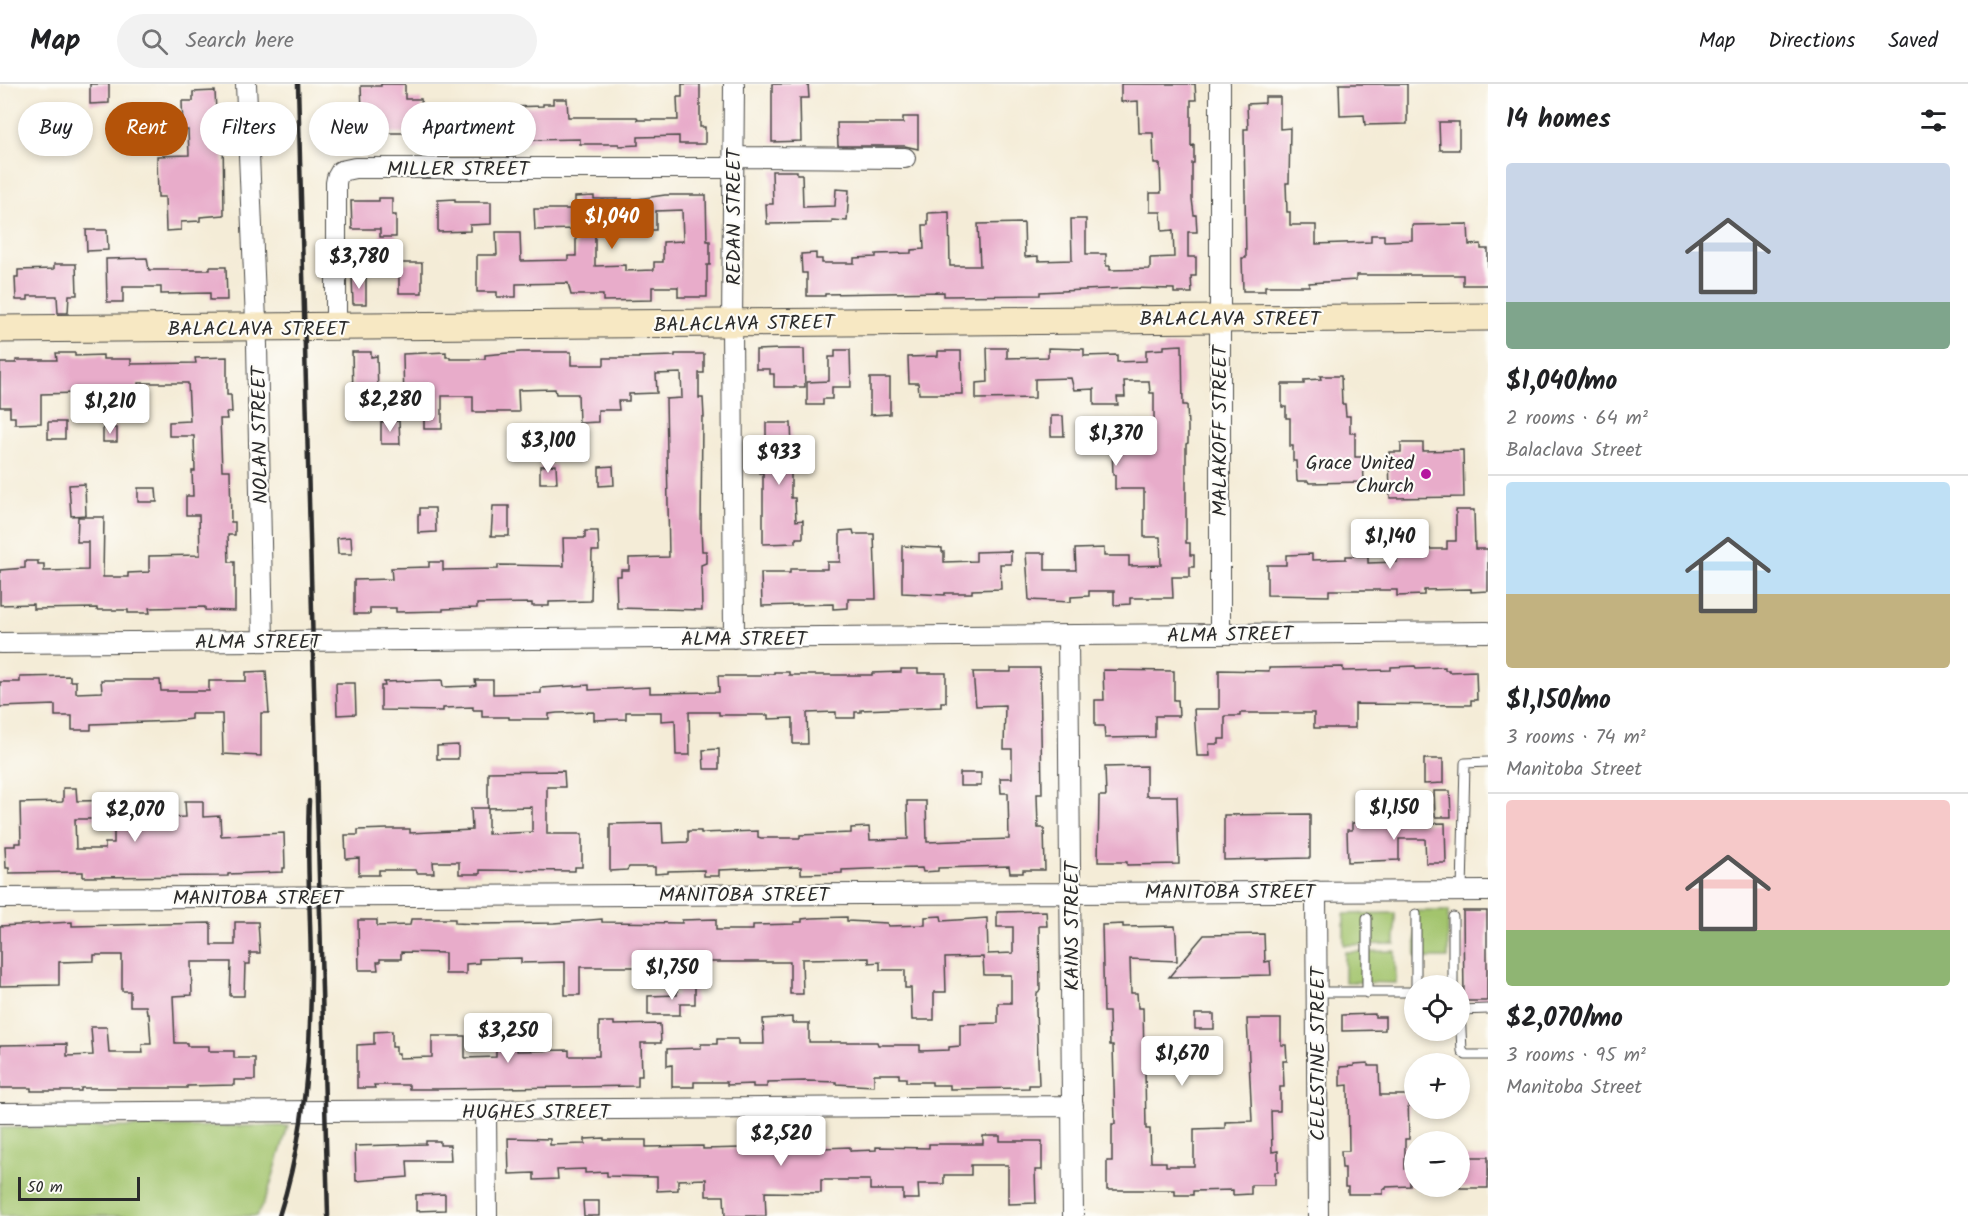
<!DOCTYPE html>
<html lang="en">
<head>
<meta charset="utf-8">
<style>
  :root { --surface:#fff; --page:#f2f2f2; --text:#202124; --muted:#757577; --line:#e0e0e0; --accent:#b45309 }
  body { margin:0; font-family:Kalam,sans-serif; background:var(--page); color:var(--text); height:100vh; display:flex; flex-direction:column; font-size:22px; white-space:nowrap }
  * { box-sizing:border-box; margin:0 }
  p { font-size:20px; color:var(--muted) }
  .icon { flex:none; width:33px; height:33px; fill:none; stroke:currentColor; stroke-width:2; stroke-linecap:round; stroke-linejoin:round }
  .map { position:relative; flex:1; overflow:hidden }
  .panel { display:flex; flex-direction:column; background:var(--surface); width:480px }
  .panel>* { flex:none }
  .hud { position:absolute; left:18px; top:18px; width:570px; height:54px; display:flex; gap:12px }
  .fabs { position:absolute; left:1404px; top:891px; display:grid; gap:12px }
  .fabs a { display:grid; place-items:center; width:66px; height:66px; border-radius:50%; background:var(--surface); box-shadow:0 3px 9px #0003; font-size:30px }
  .scale { position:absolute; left:18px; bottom:15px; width:122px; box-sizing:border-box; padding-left:6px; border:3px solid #2b2b2b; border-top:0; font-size:16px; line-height:21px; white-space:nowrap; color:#2b2b2b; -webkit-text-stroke:4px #fdfcf7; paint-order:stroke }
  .price { position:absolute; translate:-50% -51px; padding:0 14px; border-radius:6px; background:#fff; color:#222; font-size:20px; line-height:39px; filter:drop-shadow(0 2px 3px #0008) }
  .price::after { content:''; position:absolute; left:50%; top:36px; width:18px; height:14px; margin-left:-9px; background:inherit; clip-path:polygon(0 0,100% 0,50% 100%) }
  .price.current { background:var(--accent); color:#fff }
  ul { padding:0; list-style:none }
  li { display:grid; align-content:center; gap:12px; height:318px; padding:0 18px }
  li+li { border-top:2px solid var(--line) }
  li span { display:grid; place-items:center; height:186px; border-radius:6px; color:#555 }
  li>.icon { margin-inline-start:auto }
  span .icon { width:108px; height:108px; fill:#fffc; stroke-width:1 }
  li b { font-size:26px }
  h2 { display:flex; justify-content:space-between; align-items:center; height:72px; padding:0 18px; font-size:26px }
  .chip { padding:0 21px; border-radius:27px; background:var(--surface); box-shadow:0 3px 9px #0003; font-size:21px; line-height:54px }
  .chip.current { background:var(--accent); color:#fff }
  header { display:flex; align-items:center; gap:36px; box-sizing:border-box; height:84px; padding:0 30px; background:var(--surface); border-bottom:2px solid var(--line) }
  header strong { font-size:28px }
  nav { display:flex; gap:33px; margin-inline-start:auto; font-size:21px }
  .search { width:420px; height:54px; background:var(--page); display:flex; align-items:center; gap:15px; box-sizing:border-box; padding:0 21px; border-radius:33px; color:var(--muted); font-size:22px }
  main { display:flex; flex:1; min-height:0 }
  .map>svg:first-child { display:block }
</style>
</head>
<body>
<header>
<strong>Map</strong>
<div class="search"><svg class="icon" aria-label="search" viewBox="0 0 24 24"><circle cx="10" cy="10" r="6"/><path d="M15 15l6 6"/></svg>Search here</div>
<nav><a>Map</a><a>Directions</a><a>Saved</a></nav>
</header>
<main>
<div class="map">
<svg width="1488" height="1132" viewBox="0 0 1488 1132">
  <rect width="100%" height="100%" fill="#fdfcf7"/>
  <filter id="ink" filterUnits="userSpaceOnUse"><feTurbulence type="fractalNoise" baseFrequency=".0167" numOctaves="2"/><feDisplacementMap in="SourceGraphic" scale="12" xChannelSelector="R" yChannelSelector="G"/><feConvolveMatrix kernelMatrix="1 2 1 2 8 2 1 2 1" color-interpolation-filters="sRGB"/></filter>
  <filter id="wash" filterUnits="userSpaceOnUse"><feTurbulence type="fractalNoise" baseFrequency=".008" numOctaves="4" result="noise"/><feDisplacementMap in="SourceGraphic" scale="24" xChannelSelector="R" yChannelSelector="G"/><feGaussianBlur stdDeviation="1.35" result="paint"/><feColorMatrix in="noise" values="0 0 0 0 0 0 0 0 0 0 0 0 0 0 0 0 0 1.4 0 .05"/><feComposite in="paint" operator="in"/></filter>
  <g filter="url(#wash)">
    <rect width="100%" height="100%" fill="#f4ecd7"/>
    <!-- green -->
    <path fill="#a3c46d" stroke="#67784c" stroke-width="1.5" d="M1415,827h33v47h-32z
      M1395,829v31l-51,1v-31z
      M1395,867l1,32 -51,-1v-30z
      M288,1042l-20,67 -11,23h-257v-88z"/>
    <g id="blocks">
      <!-- building -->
      <path fill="#e8acca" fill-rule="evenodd" d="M90,0h19v19l-19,1z
        M381,0h24v15h16l1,12h86l-1,-4 36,-1v-2h10v-5h14l1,18h69l1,3h40l-1,-23h5v-13h18v43h5v17h-26v-8l-41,1v8l-19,1v-2h-39v-5l-50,1v2h-13v-2l-6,-1 -47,1v-3l-41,1v-5h-60l-2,-47h20z
        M772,0h36l1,14h-9l1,43 -29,1z
        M1121,0h74l1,16h-5v46l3,-1v18h-2v36l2,16h2l1,17h-9v25h8v19h-5l1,17h-18v-4l-46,-1 -88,4v3l-96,1v-4l-119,2v2h-18v-23h-5l-1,-19 15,-1v6h6v4h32v-5l22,-1v-3l35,-1v-3l13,-1 -1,-24h5v-12l21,-1 1,54h30l-2,-42 46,-1 1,34 13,-1v5l34,-1 -1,-41h15v35h20v12h4v4l40,-1v-11l24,-1 -1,-27 -11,1 -1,-19h-11v-19h11l-1,-29h-6l-1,-31h-14l-1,-32 -17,1z
        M1339,0h68v40l-42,1 -1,-10 -24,1z
        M215,7l2,42h6l1,82 -24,2v4l-19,1v8l-15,1 -1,-34h-7l-1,-41 32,-1 -1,-25h-5l-1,-29h11v-9z
        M1265,13h15v32l10,-1 -1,55h-3l1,29h3v13h26v19l55,-2v-7h13v6l28,-1v-15l56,-1 1,21 12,-1v5h7v36h-25v-10h-107v5l-47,3v3h-44v5h-22l-1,-33h4l-2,-129h4l-1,-25 18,-1z
        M903,33h15v32l-13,-3h-67l-1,-23h66z
        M1439,38h20v28h-19z
        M772,87h25v3h5l1,33 32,-1 1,-17 13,1 -2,31 -15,-1v3l-65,1 -1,-20h7z
        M665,111h41l1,46h3v24h-3v32h-29v-10h-26v13l-49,1v-6h-32l-3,-12 -52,1v13h-19v-5h-20v-37h20l-1,-23h24l1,29 47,-1v-4h8v-27l-41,1 -1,-21h41v-12l19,-1v3h43zM682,126l1,31 -20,1v20h-9v8l-29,1v-6l-30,1v-36h61v-19z
        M379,114h13v17h4v22h-16v-8h-28l-1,-28h28z
        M455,115v3h36v22l-21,1v6l-32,1v-32z
        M86,146h21l1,20 -21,1z
        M147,174l2,12h61v-3h16l1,33h-17v-7l-49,1v-7h-38v15h-16l-1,-43z
        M399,179h23v30h-23z
        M54,180h22l1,31h-8l-1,18h-10l-1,-17h-29v4h-12l-1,-23h3v-7l36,-1z
        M352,192h14v28h-13z
        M1182,261l1,60h4l1,22v16l-2,1v99h4v12h4v12h-4v10h-18l1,21h-43v6l-16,1v-14h-25v5l-18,1v5l-42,-2 -3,-47h19v17h31l-1,-21 29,-1v8h25v10l32,-1 -1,-28h-16v-48h-29v-14h-2l-1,-28h15v-5l18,-1 -1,-13h10v-35h-4l-1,-12h-25l1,16h-8l1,8h-24v-16l-20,1 -3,-12 -36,1v19l-59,1v-16l12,-1 -1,-34h20v10l41,-1v-9l36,1v7l33,-1v7l29,-1v-11l18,-1v-3z
        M781,265h23l1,38h-31v-13h-4v-5h-14v-19z
        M835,266h15l1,37h-19v12h-9v6h-16v-23l22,-1v-24h6z
        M938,267h23l1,43h-43l-1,-11h-9l-1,-26 30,-1z
        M352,268h19v5l6,-1 1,39h-25z
        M446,268v5h4v2h35v-4l36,-3h50v13h33v-7h35v-1l36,-1v-2h29v19h-5v25h4l1,19h-2l-1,111 1,23h4v12l-5,2 1,45 -85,-2 -1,-32h5v-6h8v-12l40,-1 -3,-158 16,-1 -1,-25 -25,1 1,19 -28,1v7h-11l1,9h-21v12l-19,1 -1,-29h-22l-1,-5 -37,1 1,22h-46v-16h-31v33h-18v-21h-20l-1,-54z
        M56,269h19v3l28,-1v4h28v5l65,-1 -1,-5 32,-1v38h4l1,17 -6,1 1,6h-7l2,51h8l1,52h4v13h-7l1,27h6v49l-30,-1v-3l-56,1 1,5h-22v-3h-31v-2l-64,1v-5l-33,1v-35l25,-2v-7h13v3h6v7l44,-1v-28h-11l1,-25h26l-1,60h25v-4l21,-1v-16l51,-1 -1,-40h-13v-19h7l-1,-25h3l-1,-35h-25v-14l21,-1 -2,-38h-50v17l-32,1v-11h-29v3l-36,1v29l-26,1v-7h-5v-10h-10v-44h16v-3h41z
        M1320,292h21l1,28h3l1,12h4v17h5v24h8l1,25 -55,1 -1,-2h-11l-1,-20h-3v-15h-3v-28h-4v-11h-4v-23h22v-4l17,-1z
        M870,294h20v36l-20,1z
        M1051,332h12l1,20h-13z
        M399,337l1,23h-19v-22z
        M48,338h17v17h-17z
        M766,339h25l1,26h4l1,20h-5l-1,3v26h4l1,23 7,-1v18h-7v5l-33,1v-71h-4v-23h7z
        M103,344h14v14h-14z
        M1401,359h22v8l40,-1 1,47 -74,1 -1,-46h12z
        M556,381l1,18h-17v-17z
        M613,382l1,19 -15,1v-19z
        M85,400l1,31 -15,1 -2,-31z
        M138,404h18l1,14h-19z
        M493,422h16v30h-18z
        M420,424h15l1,24 -18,1v-18h2z
        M1456,426h18l1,39h13v42l-17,1v-3l-47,1v5l-27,1v-6h-68v6l-62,-1v-30h19v-10l26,-1v6l34,-1v-3h22v7l29,-1v-13h50v-8h9z
        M853,446l1,4h20l2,65h-28v9l-15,1v-5l-71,2 -1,-33h29v-4h37v-7h13v-31z
        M585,447h13l1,20h-7l-1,50 -42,1v4h-17v-3l-55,1v4l-34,1v2l-47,1v-4h-26v6h-16v-34l38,-1 -1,-11 38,-1v-5h14v8l55,-1v-4l66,1 -1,-28h22z
        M351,453l1,17h-14l-1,-16z
        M902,462l40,2v4h2v10l32,-1v-9l35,-1v13h-11l1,25 -29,1v3h-27v2l-43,-2z
        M1415,582l1,2 29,-1v3h4v2l27,-1 1,29h-6v5l-116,-1v24h-41v-15h-74v3h-15v23h-6v5h-10l1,12h-13l-3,-47h25v-39l50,1v-3l74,-1v4l48,-1v-3z
        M1011,584h29l2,126h-5l1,34h6l1,42h-22v3h-13l-1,-7 -71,2v3l-15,1 -1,-4 -55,1 -25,1v3l-41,1v-7l-82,3v6h-15v-6l-36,1v2l-13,1v-7h-26l-2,3 -17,1v-47l52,-1 1,20 25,-1v-11h13v2l57,-2v6l3,1h39v-3l51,-2v-5l18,-1 1,13 38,-1 -1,-38h19l1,41 82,-3 -1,-46h-7l-1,-15h12v-29h-8l1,-44 -29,1 -3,-34h38z
        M901,585h17v4h28v29h-5v5l-80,3v2h-6v6h-19v-6l-29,1 1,31h-15v-26l-25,1v-4h-49v-3h-30l1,43h-14l-1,-35 -14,1v-9h-35v7l-32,1v-8l-37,1 -8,1v5h-40v-2h-27v-7h-9v-3l-30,1v3l-62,-1v-24h4l-1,-4 58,-2 1,7 29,-1 4,-1 -1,-5h18v14l48,-1v-5l48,-3v5l61,-3v6l69,-1 -1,-16h43v-2h13v-2h15v3h83v-2l29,-1z
        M1103,586l71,1v29h4l1,16h-24v21l-50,1 -1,-12h-9v-26h9z
        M266,587l3,42h-8v43l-38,-2 -1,-40h-31v5l-16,2 -84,3v6h-19v-14h-17v-11l-55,2v-25h20v-5l50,-1v5h6v12l26,-1 -1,-12h59l1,11h48v-10h37v-9z
        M336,599h19l1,31 -19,1z
        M458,661v14h-21v-13z
        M719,665v20h-15l-1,-19z
        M1424,675h19v24l-19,1z
        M1146,682v30h31l2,68 -52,1v-3h-29l1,-66h7l-1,-29z
        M564,687l1,16h-18v47h35v33h-7v4l-95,-1v4h-21v-12h-26l1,11h-17l-1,-3h-37v5h-20v-17l-13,1 -1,-24h13v-5l30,-1h22v4l62,-3 -1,-22h17v26l44,-2v-25l-44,1v-36z
        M960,689h21v13h-21z
        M63,704h13l1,13h1l46,-1v2h5l1,20h24v-4l32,-1 -1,-16h18v16l17,-1 1,20 63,-3 1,35h-2v4l-55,2v2l-145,1v-5h-2l-72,1v-5h-3l-1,-22h10v-3h6l-1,-40 42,-1 1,-1zM75,735h39v24h-9v6h-29z
        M1434,707h16l1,26h-16z
        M1310,730v44l-86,2v-45z
        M1402,736v4l43,-1 1,40h-20l-1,-24h-26v21l-51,2 -1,-32h5v-7z
        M1046,827l1,15h-8l1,64 -3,3 -1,17 3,75h-10v3l-79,1v-4h-18v-3h-26v-4h-7v-4h-25v12l-38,-2v-2l-29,-1 -40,1v5h-14v-3l-26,1v-3h-33v5h-22v-22l-5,1v-17l34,-1v-4h16v-5h21v5h26l-1,-25 29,-2v6h17v19h68l1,3h42v6l29,-1v-3l11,-1v-22l38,-1v-20h13v-28h-27l-1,-18 -38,1 1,34h-12v28h-22l-1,-32h-6v-18h-25v-8l-11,1v-5l-67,1 1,35h-13v-32h-107v-5l-7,-1 -39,1v10h-57v28h-15v-33l-44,1v-5l-42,1v4l-13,1v10h-21v-21l-44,-1v7h-21v3h-3l1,8h-19l-1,-50h19v6l33,-1 1,-6h44v4l25,1 74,-1 48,-4v3l80,1v-3l34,-1v11h37v-5l41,-1v-2h8v-3l9,-1 36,-1v4l40,2 1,3 37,-1v-8l16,-1 1,5 45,-3 1,36 25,-1v-26h-16v-15z
        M1463,827h24v90h-23z
        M72,838v4l139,-3v22h24v-23h23l2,31h-10v11h-5l-1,32h-14l1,-34h-40l1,33 -19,1 2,47h12v3h22v5h25v7h21v22h-21v5l-47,1v2h-106v3h-50v-3h-31v-43l67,-1v12l26,-1 -2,-28h16l2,26h34l-1,-9h9l-2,-30h-2l-1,-8h-16v-15h-8v-36h-28v6l-35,1v23l-59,1v-60z
        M1123,840v3l52,-1 1,9 1,26 -47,-2 1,34h6l1,15h5l1,47 46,-2v17l-45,1 1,58h4l1,33h15v4h28v-37l31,-1v-6l27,-1 -5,-102h34v26h5l1,16h-4l1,26h-4v24h-9l1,41 6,-1v21h-3v13h-24v9l-18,1v-5l-40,1v4h-18v-5h-68v-29h5v-37h3l-2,-79h-3l-1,-33h-5l-2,-87z
        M1264,850l1,28 5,-1 1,14 -102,2 35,-42z
        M695,898v22h-15v11h-32v-19l29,-1v-12z
        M1195,930h19v15h-19z
        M1375,930v3h10v13l-43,1v-16z
        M599,938h15v3l46,-1 1,19h-20l1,33h-4v10l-199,3h-30v-4h-35l1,3h-18v-43l17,-1v-12l18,-1v16h4v7h3v4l33,-1v-21h33v22l31,-1v-9h21v3l52,-1v6h30z
        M1368,979v3h11l1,29h28l1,44h-4v30l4,-1 1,18 -24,1v2h-3v5h-35v-7h-3v-19h-3l-1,-17h8l-1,-66 -8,1v-19l14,-1v-2z
        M983,1052h17v5h42v29h-7l1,33 -28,1v-39h-37v10h-27v9h-26l1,15h-16v-9h-33v-10h-49v13l-56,-1 1,24h-41l-1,-20h-18v-17l-28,1v10l-21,1v-14l-50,-1v-4l-22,1v-4l-28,1 1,9 -24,1v-7l-25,1 -1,-36 42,1v6l35,-1v-5l19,-1v2h42v7l57,-1v3l121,-3v2l26,-1v4l26,-1v-3l53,1v-4h54z
        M426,1057h14v4h10l1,16h-44l1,16 -52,4 -1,-35 71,-2z
        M1460,1073h28v31h-28z
        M445,1110v16l-29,1v-16z
        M583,1117h16v15h-15z"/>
    </g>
  </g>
  <g filter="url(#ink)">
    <use href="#blocks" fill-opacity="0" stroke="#494845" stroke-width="1.5"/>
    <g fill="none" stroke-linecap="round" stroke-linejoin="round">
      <defs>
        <path id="lane" d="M1462,807l3,-128 23,-1
          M1453,833v69
          M1416,902v-72
          M1317,908h97
          M1367,909v-75
          M1488,925l-28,1 2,41 4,4h22"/>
        <path id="street" d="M246,0l11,261 6,296
          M734,73l171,1
          M336,244v-145l1,-5 4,-7 14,-3h378
          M1220,550v-550
          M1068,553l5,579
          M734,554l-2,-314 2,-240
          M0,559l1488,-11
          M1316,807l2,325
          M0,814l1488,-7
          M486,1027l1,105
          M0,1029l1073,-7"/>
        <path id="secondary" d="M0,245c496,-2 992,-11 1488,-12"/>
      </defs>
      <!-- lane casing -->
      <use href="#lane" stroke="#494845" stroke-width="11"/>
      <!-- street casing -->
      <use href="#street" stroke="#494845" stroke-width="22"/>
      <!-- secondary casing -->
      <use href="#secondary" stroke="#494845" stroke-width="29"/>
      <!-- lane -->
      <use href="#lane" stroke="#fff" stroke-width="9"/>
      <!-- street -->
      <use href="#street" stroke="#fff" stroke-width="20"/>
      <!-- secondary -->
      <use href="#secondary" stroke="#f7e8c3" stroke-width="27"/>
      <!-- rail -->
      <path stroke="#2b2b2b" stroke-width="4.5" d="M298,0l30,1132
        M279,1132c25,-76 32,-161 32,-241 0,-58 -5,-116 -2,-174"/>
    </g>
  </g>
  <!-- markers -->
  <circle fill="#b5179e" stroke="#fdfcf7" stroke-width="2" cx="1426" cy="390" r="6"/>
  <g text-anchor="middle" stroke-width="4.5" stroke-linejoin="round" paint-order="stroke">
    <!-- street labels -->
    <g font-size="20" fill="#2b2b2b" stroke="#fdfcf7">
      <text x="458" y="91">MILLER STREET</text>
      <text transform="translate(733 133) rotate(-90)" y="7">REDAN STREET</text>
      <text x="1230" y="241">BALACLAVA STREET</text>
      <text transform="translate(744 239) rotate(-1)" y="7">BALACLAVA STREET</text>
      <text x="258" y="251">BALACLAVA STREET</text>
      <text transform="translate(1219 347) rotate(-90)" y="7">MALAKOFF STREET</text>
      <text transform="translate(259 351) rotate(-91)" y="7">NOLAN STREET</text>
      <text transform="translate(1230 550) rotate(-1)" y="7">ALMA STREET</text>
      <text x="744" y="561">ALMA STREET</text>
      <text x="258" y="564">ALMA STREET</text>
      <text x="1230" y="814">MANITOBA STREET</text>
      <text x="744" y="817">MANITOBA STREET</text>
      <text x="258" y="820">MANITOBA STREET</text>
      <text transform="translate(1071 842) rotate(-90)" y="7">KAINS STREET</text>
      <text transform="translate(1317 970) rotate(-90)" y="7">CELESTINE STREET</text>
      <text x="536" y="1034">HUGHES STREET</text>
    </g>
    <!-- poi labels -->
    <g font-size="20" fill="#2b2b2b" stroke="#fdfcf7" text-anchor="end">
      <text x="1414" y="385">Grace United<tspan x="1414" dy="23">Church</tspan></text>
    </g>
  </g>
</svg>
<div class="fabs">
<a><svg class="icon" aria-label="locate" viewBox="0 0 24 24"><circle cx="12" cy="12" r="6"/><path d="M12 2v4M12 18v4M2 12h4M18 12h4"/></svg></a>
<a>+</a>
<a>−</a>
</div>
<div class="scale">50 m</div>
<b class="price current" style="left:612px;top:166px">$1,040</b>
<b class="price" style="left:359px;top:206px">$3,780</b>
<b class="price" style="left:390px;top:349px">$2,280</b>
<b class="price" style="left:110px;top:351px">$1,210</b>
<b class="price" style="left:1116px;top:383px">$1,370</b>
<b class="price" style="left:548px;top:390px">$3,100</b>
<b class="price" style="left:779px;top:402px">$933</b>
<b class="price" style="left:1390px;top:486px">$1,140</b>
<b class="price" style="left:1394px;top:757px">$1,150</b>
<b class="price" style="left:135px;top:759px">$2,070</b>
<b class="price" style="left:672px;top:917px">$1,750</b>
<b class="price" style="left:508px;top:980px">$3,250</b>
<b class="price" style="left:1182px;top:1003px">$1,670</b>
<b class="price" style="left:781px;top:1083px">$2,520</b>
<div class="hud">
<a class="chip">Buy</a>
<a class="chip current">Rent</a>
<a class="chip">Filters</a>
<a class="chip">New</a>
<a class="chip">Apartment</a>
</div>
</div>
<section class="panel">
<h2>14 homes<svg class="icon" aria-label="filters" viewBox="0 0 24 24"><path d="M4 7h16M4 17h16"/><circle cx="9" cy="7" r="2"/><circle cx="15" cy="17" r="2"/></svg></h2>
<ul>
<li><span style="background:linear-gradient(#c9d6e8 75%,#7fa58c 0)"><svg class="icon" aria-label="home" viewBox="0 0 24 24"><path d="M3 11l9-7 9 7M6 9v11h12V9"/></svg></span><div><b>$1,040/mo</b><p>2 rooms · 64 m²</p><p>Balaclava Street</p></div></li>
<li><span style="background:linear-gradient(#bfe0f5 60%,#c2b280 0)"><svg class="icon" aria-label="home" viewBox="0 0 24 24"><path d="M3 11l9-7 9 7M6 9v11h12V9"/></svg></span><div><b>$1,150/mo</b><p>3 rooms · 74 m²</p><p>Manitoba Street</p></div></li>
<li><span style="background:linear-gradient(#f6c9c9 70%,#8fb573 0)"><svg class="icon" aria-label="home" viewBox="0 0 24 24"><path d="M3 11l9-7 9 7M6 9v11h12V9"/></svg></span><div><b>$2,070/mo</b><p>3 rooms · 95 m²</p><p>Manitoba Street</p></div></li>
</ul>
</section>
</main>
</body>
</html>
